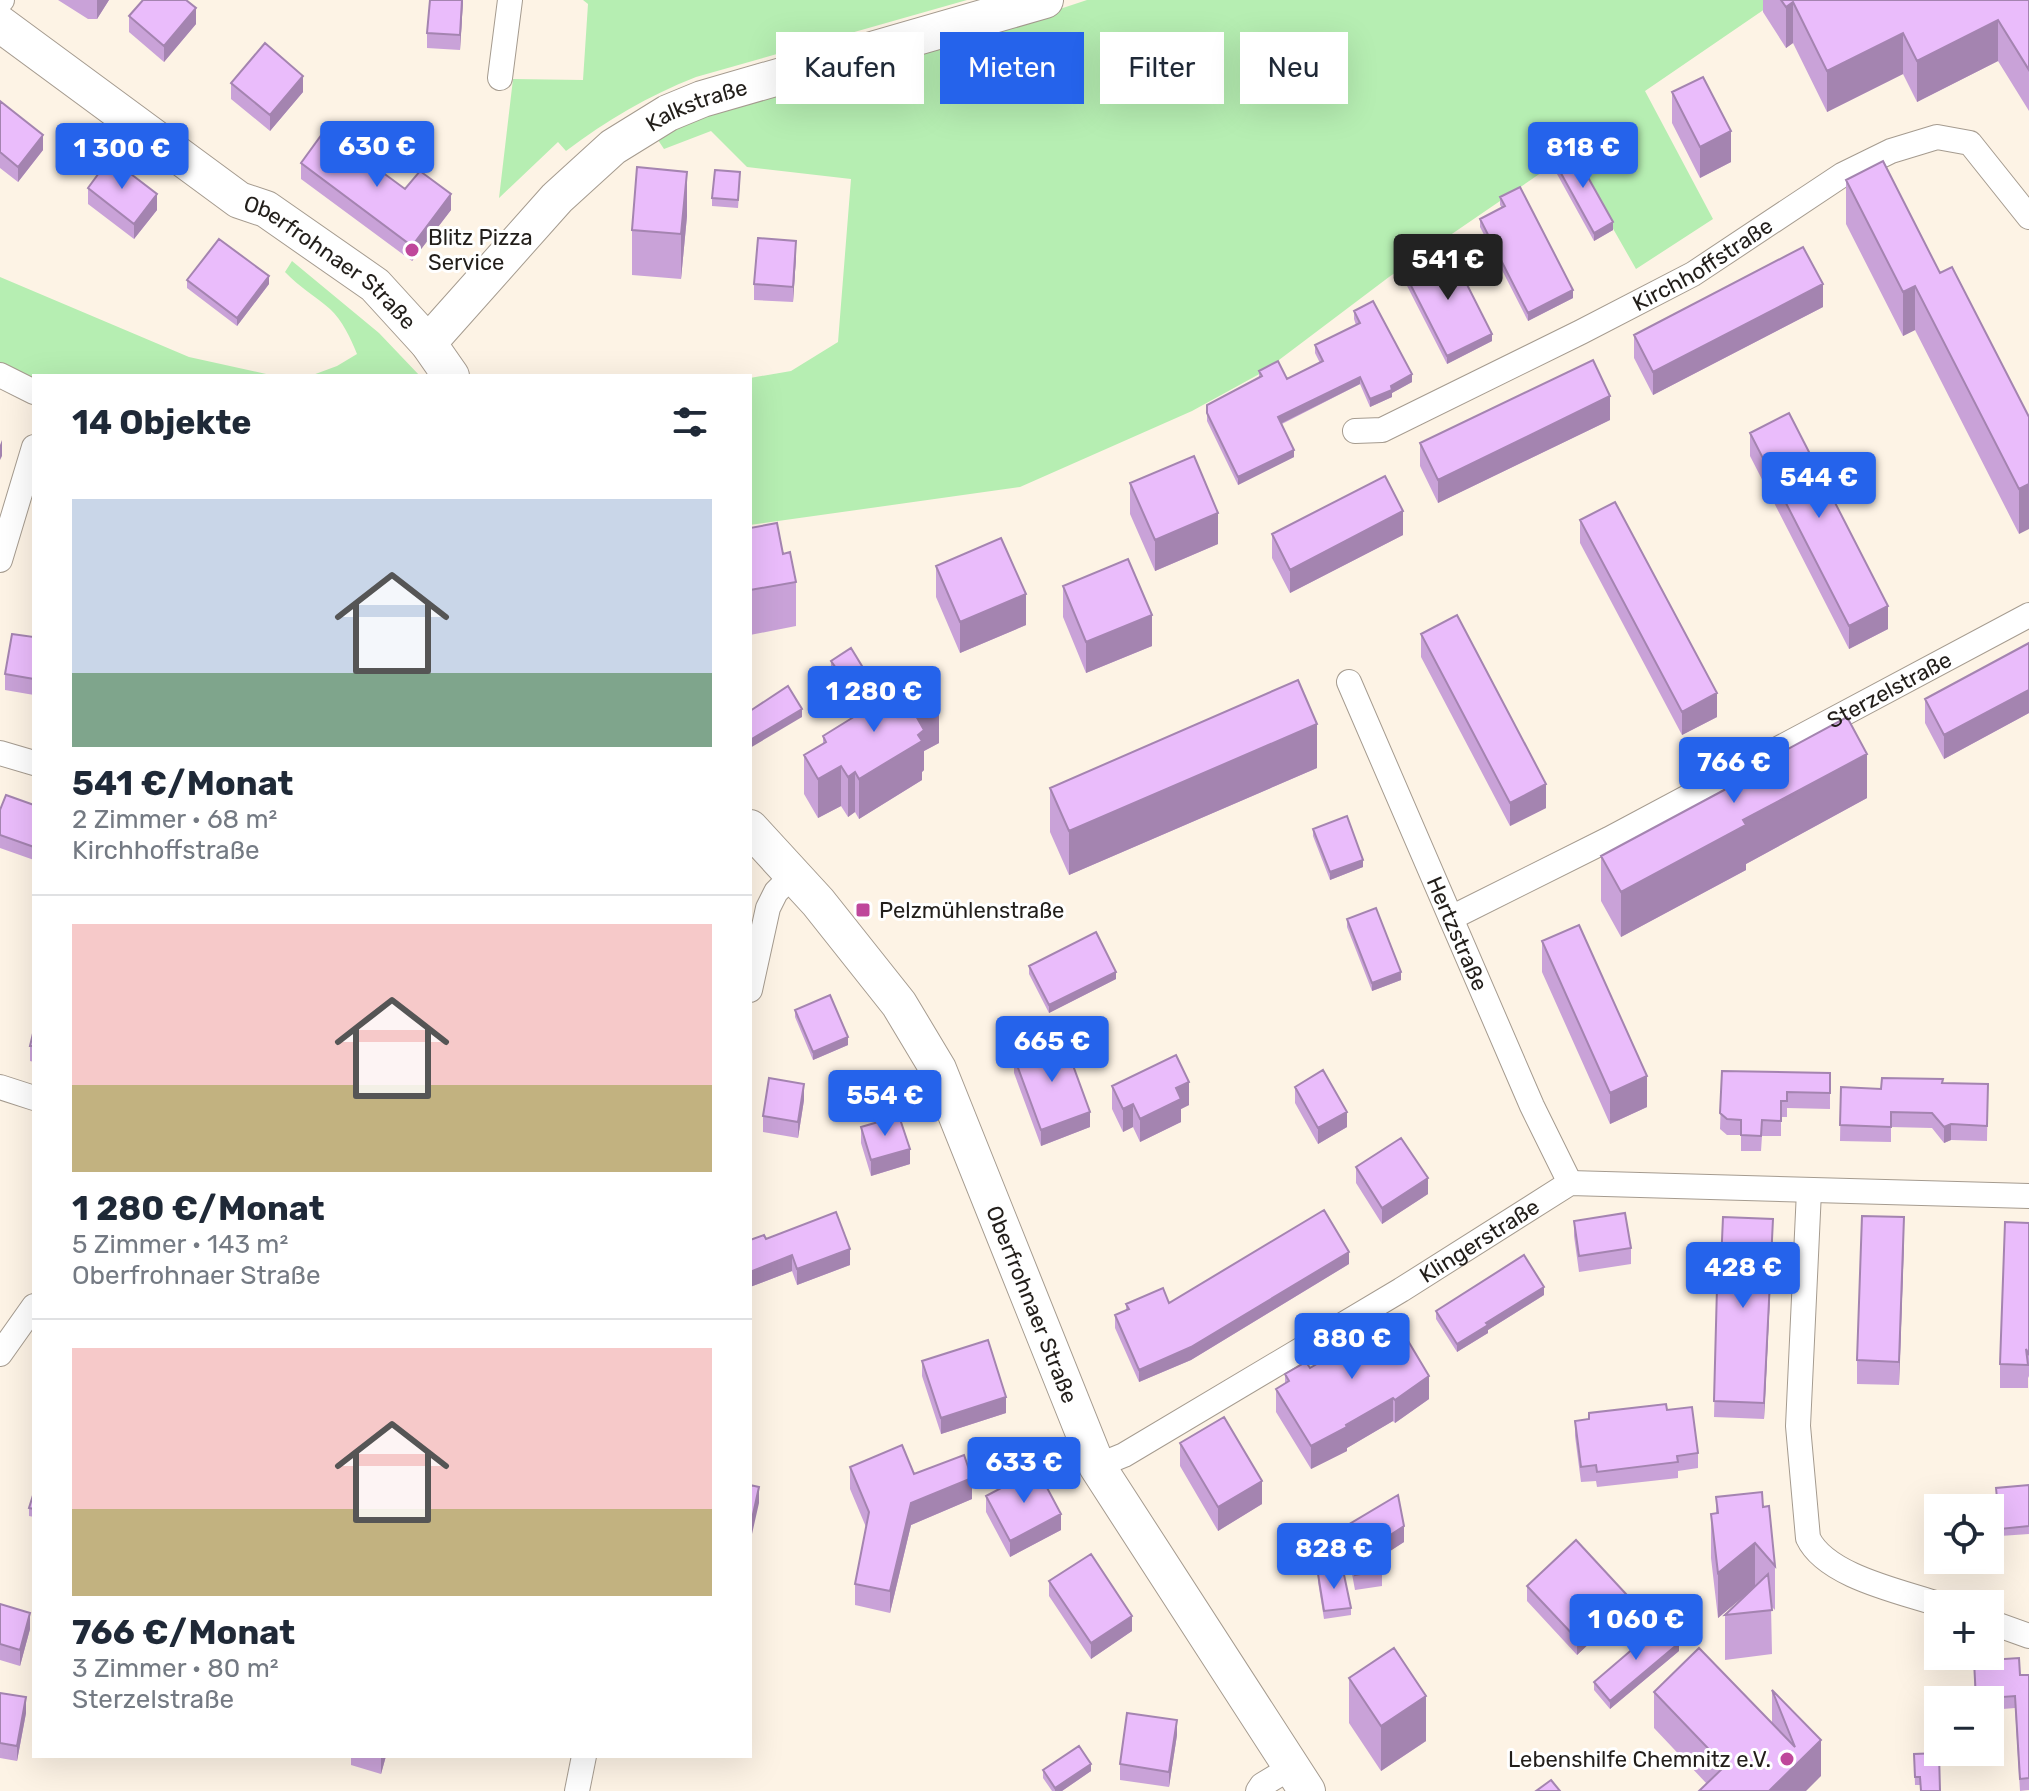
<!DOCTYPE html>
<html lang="de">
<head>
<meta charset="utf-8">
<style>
  :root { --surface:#fff; --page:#f2f2f3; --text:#1f2937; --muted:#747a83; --line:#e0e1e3; --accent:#2563eb }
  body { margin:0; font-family:Rubik,sans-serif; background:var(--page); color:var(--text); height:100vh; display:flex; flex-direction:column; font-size:30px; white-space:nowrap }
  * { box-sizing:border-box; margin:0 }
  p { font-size:26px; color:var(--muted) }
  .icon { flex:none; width:44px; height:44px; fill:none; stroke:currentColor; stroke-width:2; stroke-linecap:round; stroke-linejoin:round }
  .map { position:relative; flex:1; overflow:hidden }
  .panel { position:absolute; left:32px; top:374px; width:720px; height:1384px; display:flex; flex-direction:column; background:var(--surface); border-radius:0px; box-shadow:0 8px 32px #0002 }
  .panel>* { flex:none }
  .top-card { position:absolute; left:776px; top:32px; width:760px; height:72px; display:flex; gap:16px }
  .fabs { position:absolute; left:1924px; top:1494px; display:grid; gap:16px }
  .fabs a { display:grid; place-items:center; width:80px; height:80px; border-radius:0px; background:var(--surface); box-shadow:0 8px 32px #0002; font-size:40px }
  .price { position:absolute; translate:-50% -68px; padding:0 18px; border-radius:8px; background:var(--accent); color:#fff; font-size:26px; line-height:52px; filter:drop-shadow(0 2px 4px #0008) }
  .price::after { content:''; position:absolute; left:50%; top:48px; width:24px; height:18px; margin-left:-12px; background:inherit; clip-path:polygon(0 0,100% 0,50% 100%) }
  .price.on { background:#222; color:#fff }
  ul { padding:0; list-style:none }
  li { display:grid; align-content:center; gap:16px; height:424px; padding:0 40px }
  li+li { border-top:2px solid var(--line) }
  li span { display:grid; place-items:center; height:248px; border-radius:0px; color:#555 }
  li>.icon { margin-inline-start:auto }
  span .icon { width:144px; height:144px; fill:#fffc; stroke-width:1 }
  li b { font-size:34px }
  h2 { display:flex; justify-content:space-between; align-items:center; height:96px; padding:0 40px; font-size:34px }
  .tag { padding:0 28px; border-radius:0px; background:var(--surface); box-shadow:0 8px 32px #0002; font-size:28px; line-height:72px }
  .tag.on { background:var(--accent); color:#fff }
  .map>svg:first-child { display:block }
</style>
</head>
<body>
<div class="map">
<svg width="2029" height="1791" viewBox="0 0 2029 1791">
  <rect width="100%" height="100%" fill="#fdf3e5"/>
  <!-- green -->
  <path fill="#b6eeb2" d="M583,0h384l-271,77c-48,19 -89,43 -130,74l-8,-9 -59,56 14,-119 70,1 5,-76z
    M1087,0h691l-133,91 68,128 -77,50 -66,-116 -181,124 -126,95 -71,39 -172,76 -270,38v-147l41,-7 47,-29 13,-163 -104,-12 -36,-36 -47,18 -8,-12 53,-24 296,-86z
    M292,261l87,72 41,43h-110l27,-10 20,-12c-6,-15 -15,-34 -27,-45 -15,-13 -31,-22 -45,-37z
    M0,277l189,80 86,19h-241v8l-34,-17z"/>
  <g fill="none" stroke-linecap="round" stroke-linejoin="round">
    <defs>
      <g id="minor">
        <path d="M0,2l2,-2"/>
        <path d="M500,78l10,-78"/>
        <path d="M0,375l34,17"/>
        <path id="s1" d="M1355,431l27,-1 199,-98 112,-58 149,-99 49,-24 46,-14 33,6 59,74"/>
        <path d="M0,560l34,-113"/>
        <path id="s2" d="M1349,682l183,424 38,77"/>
        <path d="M0,753l34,10"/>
        <path id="s3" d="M1451,918l158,-79 420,-224"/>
        <path d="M750,990l18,-82 8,-16 17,-17"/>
        <path d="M0,1087l34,11"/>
        <path d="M1809,1191l-11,235 10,112c18,38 91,53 130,66"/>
        <path d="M0,1354l34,-48"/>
        <path id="s4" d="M1097,1466l27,-11 277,-165 169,-107 459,13"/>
        <path d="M1990,1622l39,14"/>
        <path d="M577,1791l7,-35"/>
        <path d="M1258,1791l4,-6 28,-17"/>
      </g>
      <g id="secondary">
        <path id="s5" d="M0,24l239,176 27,9 109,76 53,58 23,33"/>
        <path id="s6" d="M428,343l129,-145 56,-51 55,-34 34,-14 343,-99"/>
        <path id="s7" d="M750,828l68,74 81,102 39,65 159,397 210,325"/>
      </g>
    </defs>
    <!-- minor casing -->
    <use href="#minor" stroke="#a59b8f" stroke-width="26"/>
    <!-- secondary casing -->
    <use href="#secondary" stroke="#a59b8f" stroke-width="38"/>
    <!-- minor -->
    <use href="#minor" stroke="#fff" stroke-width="24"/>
    <!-- secondary -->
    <use href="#secondary" stroke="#fff" stroke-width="36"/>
  </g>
  <!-- wall -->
  <path fill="#c9a2d8" d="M58,0h51l-12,19h-9z
    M463,0l-3,50 -33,-2v-15z
    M1763,0h266v111l-31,-50 -81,41 -14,-28 -76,38 -34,-69 -7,5 -23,-36z
    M129,16l67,8 -32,38 -35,-30z
    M231,83l72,9 -33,39 -39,-32z
    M1672,92l59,70 -31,16 -28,-55z
    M0,101l43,49 -25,32 -18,-14z
    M1552,157l61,73 -19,11 -42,-76z
    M301,163l150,47 -39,51 -111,-82z
    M740,180l-2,28 -26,-2v-8z
    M1846,180l94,93 89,144 -10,117 -104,-204 -12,6 -57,-112z
    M88,188l69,22 -23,29 -46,-35z
    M1500,197l73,101 -45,23 -48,-94v-8l22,-11 -2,-3z
    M687,216l-6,63 -49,-4v-45z
    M796,257l-3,45 -39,-2v-16z
    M1403,270l89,71 -45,23 -44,-86z
    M187,280l82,4 -32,42 -50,-38z
    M1823,307l-170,88 -19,-37v-23z
    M1354,311l58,71 -20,11v4l-22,10 -10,-23 -78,40 12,33 -56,28 -31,-64v-16l52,-27v-7l28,8 33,-16 -5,-10v-8l41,-20 -2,-6z
    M1610,420l-172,83 -18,-37v-23z
    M1750,433l138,196 -39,20 -99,-193z
    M1130,483l88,61 -63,27 -25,-57z
    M1580,520l137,197 -35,18 -102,-192z
    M750,528l33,26 13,28v44l-46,9z
    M1272,534l131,1 -113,58 -18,-35z
    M936,566l90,59 -66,28 -24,-56z
    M1063,586l89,60 -66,27 -23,-56z
    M1421,634l125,174 -36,18 -89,-169z
    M34,637v58l-29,-5v-16z
    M2029,643v70l-85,46 -19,-36v-24z
    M831,661l34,18 -19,11 -15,-22z
    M823,736l116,7 -15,8v19l-2,2v8l-63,39 -4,-7 -7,5 -7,-11 -23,12 -14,-24v-39l19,-11z
    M1317,768l-248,107 -19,-43v-44z
    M1723,784l144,14 -121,66v6l-125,67 -20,-36v-45l122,-66z
    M34,805v55l-34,-12v-38z
    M1313,829l50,38 -33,13 -17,-44z
    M1347,919l54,61 -29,11 -25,-64z
    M1542,941l105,166 -37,17 -68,-152z
    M1029,966l87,13 -67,34 -20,-39z
    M795,1010l53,35 -35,15 -18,-43z
    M34,1029v33l-4,-1v-15z
    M1014,1057l76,70 -49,19 -27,-73z
    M1722,1071l108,2v36l-43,-1v9h-6v19h-19l-1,15h-20v-16h-14l-7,-6z
    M1942,1083l46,1 -1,57 -36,-1 -7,3 -12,-15 -41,-1v15l-51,-1 1,-54 40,2z
    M1112,1086l77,19 -8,4v13l-41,20 -7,-15 -10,5 -11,-23z
    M1295,1087l52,40 -29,17 -23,-41z
    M804,1100l-6,38 -35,-6v-16z
    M861,1127l49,37 -39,12 -10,-33z
    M1356,1167l72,27 -46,30 -26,-41z
    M1574,1221l57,27v16l-52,8 -5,-36z
    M2029,1223v155l-1,-2v12h-28v-24z
    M1773,1234l-9,185 -50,-2 3,-130h3z
    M766,1239l84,26 -53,20 -5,-14 -42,16v-47z
    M1904,1241l-5,144 -42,-1v-24z
    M1349,1264l-158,96 -52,22 -24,-54v-13l11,-5v-6l43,-1z
    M1544,1295l-56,35v3l-31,19 -21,-33v-8z
    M1354,1334l75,65 -34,24 -2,-2 -46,27v3l-36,18 -35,-57v-23l9,-5v-10l25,-6 44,-26z
    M922,1361l84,52 -65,21 -19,-58z
    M1667,1410l31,43v15l-20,3v7l-81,9 -1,-6 -15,1 -6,-46v-15z
    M1180,1443l82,61 -44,27 -38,-65z
    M850,1467l64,7 58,25 -61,26 -21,88 -35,-8v-21l11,-57 -16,-38z
    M2029,1485v49l-29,2 -4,-48z
    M34,1492v25l-5,-1v-8z
    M986,1496l75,34 -51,27 -24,-45z
    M1716,1497l59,69v44l-4,-4 1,48 -47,6v-45l26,-25 -33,28 -7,-60v-44l5,-1z
    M1346,1526l58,16 -24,15 2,13v16l-27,4 -9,-48z
    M1318,1574l33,34v7l-27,4 -6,-37z
    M1049,1581l83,50 -41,28 -42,-63z
    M1527,1586l99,23 -49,46 -50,-54z
    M0,1604l30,25 -10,37 -20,-6z
    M1679,1651l-69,58 -16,-19v-8z
    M1974,1661l46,14h9v115l-9,1 -5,-83 -25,2v-10h-15z
    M1349,1678l77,63 -45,30 -32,-48z
    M1772,1690l49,86 -114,8 -53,-56v-36l118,32z
    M0,1693l26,20 -9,48 -17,-3z
    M1177,1735l-8,52 -49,-7v-16z
    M1914,1754l26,37h-20v-6h-5z
    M351,1756h35l-5,18 -30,-9z
    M1043,1770l48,1 -29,20h-10l-9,-13z"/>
  <!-- shaded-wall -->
  <path fill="#a484b0" d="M97,0h12l-12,19z
    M462,0h1l-3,50v-15z
    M1793,2v41l-7,5v-41z
    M196,8v16l-32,38v-16z
    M1998,20v41l-81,41v-41z
    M1903,33v41l-76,38v-41z
    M303,76v16l-33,39v-16z
    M1731,131v31l-31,16v-31z
    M43,135v15l-25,32v-15z
    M687,172v44l-6,63v-45z
    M157,194v16l-23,29v-15z
    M451,194v16l-39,51v-15z
    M1613,222v8l-19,11v-8z
    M796,241v16l-3,45v-15z
    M269,276v8l-32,42v-8z
    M1823,284v23l-170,88v-23z
    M1915,286v44l-12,6v-44z
    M1573,290v8l-45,23v-8z
    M1492,334v7l-45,23v-8z
    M1412,374v8l-20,11v4l-22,10v-8z
    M1360,377v7l-82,41v-8z
    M1610,396v24l-172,83v-23z
    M2,440v16l-2,4v-15z
    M1294,450v7l-56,28v-8z
    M2029,484v45l-10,5v-45z
    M1403,511v24l-113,58v-23z
    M1218,513v31l-63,27v-31z
    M1026,594v31l-66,28v-31z
    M1888,606v23l-39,20v-23z
    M1152,615v31l-66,27v-31z
    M865,671v8l-19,11v-8z
    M2029,690v23l-85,46v-24z
    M1717,693v24l-35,18v-23z
    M939,704v39l-15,8v19l-2,2v8l-63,39v-40l57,-63z
    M802,709v8l-52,31v-8z
    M1317,724v44l-248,107v-44z
    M1867,754v44l-121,66v6l-125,67v-45l122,-72z
    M841,766v40l-23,12v-39z
    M855,772v40l-7,5v-40z
    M1546,784v24l-36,18v-23z
    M1363,860v7l-33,13v-8z
    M1116,972v7l-67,34v-8z
    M1401,972v8l-29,11v-8z
    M848,1037v8l-35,15v-8z
    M1647,1076v31l-37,17v-31z
    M1189,1082v23l-8,4v13l-41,20v-23l36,-31z
    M804,1084v16l-6,38v-16z
    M1133,1104v23l-10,5v-23z
    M1090,1112v15l-49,19v-16z
    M1347,1112v15l-29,17v-16z
    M1951,1124v16l-7,3v-16z
    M910,1149v15l-39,12v-16z
    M1428,1178v16l-46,30v-16z
    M1904,1217v24l-5,144v-23z
    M1773,1219v15l-9,185v-16z
    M850,1249v16l-53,20v-16z
    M1349,1252v12l-158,96 -52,22v-12z
    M792,1255v16l-42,16v-15z
    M1544,1287v8l-56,35v3l-31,19v-8l29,-21z
    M1429,1376v23l-34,24v-23z
    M1006,1397v16l-65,21v-16z
    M1393,1398v23l-46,27v3l-36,18v-23z
    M972,1478v21l-61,26 -21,88v-22l21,-88z
    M1262,1481v23l-44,27v-24z
    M759,1487v16l-9,40v-15z
    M1061,1514v16l-51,27v-16z
    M1404,1526v16l-26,17v-16z
    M1755,1543v44l-37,31v-45z
    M1626,1594v15l-49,46v-16z
    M30,1613v16l-10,37v-16z
    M1132,1616v15l-41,28v-16z
    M1679,1643v8l-69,58v-8z
    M1426,1696v45l-45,30v-45z
    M26,1697v16l-9,48v-15z
    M1177,1720v15l-8,52v-15z
    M1821,1740v36l-15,15h-37z
    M381,1756h5l-5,18z
    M1091,1764v7l-29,20h-7v-3z"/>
  <!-- building -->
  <path fill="#eabcfb" stroke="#a484b0" stroke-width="2" d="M143,0h43l10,8 -32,38 -35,-30z
    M430,0h32l-2,35 -33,-2z
    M1781,0h248v70l-31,-50 -81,41 -14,-28 -76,38 -34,-69 -7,5z
    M265,43l38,33 -33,39 -39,-32z
    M1703,77l28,54 -31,16 -28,-55z
    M0,101l43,34 -25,32 -18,-15z
    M325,130l80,59 15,-18 31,23 -39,52 -111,-83z
    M1571,147l42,75 -19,11 -42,-76z
    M110,158l47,36 -23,30 -46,-36z
    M1883,161l57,112 12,-6 77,150v67l-10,5 -104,-203 -12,6 -57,-112z
    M637,167l50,5 -6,62 -49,-4z
    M715,170l25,2 -2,28 -26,-2z
    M1520,187l53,103 -45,23 -48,-94 25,-13 -5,-9z
    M758,238l38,3 -3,46 -39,-3z
    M219,239l50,37 -32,42 -50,-38z
    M1803,247l20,37 -170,88 -19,-37z
    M1449,249l43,85 -45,22 -44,-86 20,-10 1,2z
    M1373,301l39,73 -21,12 1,4 -22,9 -10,-22 -82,40 16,33 -56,27 -31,-64v-8l55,-29 -3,-5 19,-10 9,18 36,-18 -8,-16 45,-22 -6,-12z
    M1593,360l17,36 -172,84 -18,-37z
    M1789,413l99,193 -39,20 -99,-193z
    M1194,456l24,57 -63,27 -25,-57z
    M1385,476l18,35 -113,59 -18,-36z
    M1615,502l102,191 -35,19 -102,-192z
    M777,523l6,31 7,-2 6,30 -46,8v-62z
    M1001,538l25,56 -66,28 -24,-56z
    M1128,559l24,56 -66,27 -23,-56z
    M1457,615l89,169 -36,19 -89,-169z
    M12,634l22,3v42l-29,-5z
    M2029,643v47l-85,45 -19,-36z
    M851,648l14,23 -19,11 -15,-21z
    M924,679l15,25 -23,12 8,14 -6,5 4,6 -63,38 -4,-7 -7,5 -7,-11 -23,13 -14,-24 22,-13 -3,-6 76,-47 2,4z
    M1298,680l19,44 -248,107 -19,-43z
    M788,686l14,23 -52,31v-29z
    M1847,717l20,37 -124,66 3,5 -125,67 -20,-36 125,-67 -3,-5z
    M6,795l28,10v42l-34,-12v-25z
    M1347,816l16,44 -33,12 -17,-43z
    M1376,908l25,64 -29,11 -25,-64z
    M1579,925l68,151 -37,17 -68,-152z
    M1096,932l20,40 -67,33 -20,-39z
    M830,995l18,42 -35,15 -18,-42z
    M34,1029v17h-4z
    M1063,1038l27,74 -49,18 -27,-73z
    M1176,1055l13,27 -13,6 5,11 -41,20 -7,-15 -10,5 -11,-23z
    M1323,1070l24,42 -29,16 -23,-41z
    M1722,1071l108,2v20l-43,-1v9h-6v20l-19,-1 -1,16 -20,-1v-15l-14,-1 -7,-6z
    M769,1078l35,6 -6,38 -35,-6z
    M1882,1078l61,1 -1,4 46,1 -1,42 -36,-2 -7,3 -12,-14 -41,-1v15l-51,-2 1,-38 40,2z
    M899,1116l11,33 -39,11 -10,-33z
    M1401,1138l27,40 -46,30 -26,-41z
    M1324,1210l25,42 -158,95 -52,23 -24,-55 14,-6 -3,-5 37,-16 6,15z
    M836,1212l14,37 -53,20 -5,-14 -42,17v-32l14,-5 2,4z
    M1625,1213l6,35 -52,8 -5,-35z
    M1862,1216l42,1 -5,145 -42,-2z
    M1723,1217l50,2 -9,184 -50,-2 3,-114h3z
    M2005,1222l24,1v132l-3,-6 2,16 -28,-1z
    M1524,1255l20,32 -58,36 2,2 -31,19 -21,-33z
    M1395,1319l34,57 -34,24 -2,-2 -47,27 1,2 -36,19 -35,-57 13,-8 -4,-7 21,-12 4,6 47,-28 -3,-6 21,-13 4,7z
    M988,1340l18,57 -65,21 -19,-57z
    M1666,1404l1,6 25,-3 6,46 -21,3 1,6 -81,10 -1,-7 -15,2 -6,-46 14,-2v-6z
    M1224,1417l38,64 -44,26 -38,-64z
    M902,1445l12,29 50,-19 8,23 -61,25 -21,88 -35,-7 14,-72 -19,-45z
    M1037,1469l24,45 -51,27 -24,-45z
    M750,1485l9,2 -9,41z
    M2029,1485v41l-29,3 -4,-41z
    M34,1492v17l-5,-1z
    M1762,1492l1,15 6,-1 6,60 -20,-23 -37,30 -7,-59 7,-1 -2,-16z
    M1398,1495l6,31 -26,17 4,27 -27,5 -9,-49z
    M1576,1540l50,54 -49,45 -50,-53z
    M1091,1554l41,62 -41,27 -42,-62z
    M1343,1570l8,38 -27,3 -6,-37z
    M1768,1574l4,36 -47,5z
    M0,1604l30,9 -10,37 -20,-6z
    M1662,1624l17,19 -69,58 -16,-19z
    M1394,1648l32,48 -45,30 -32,-48z
    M1699,1648l96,99 -23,-57 49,50 -52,51h-70l26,-25 -71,-74z
    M2019,1658l1,17h9v103l-9,1 -5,-83 -39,3 -2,-38z
    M0,1693l26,4 -9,49 -17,-3z
    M1127,1713l50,7 -8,52 -49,-8z
    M1079,1746l12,18 -36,24 -12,-18z
    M1939,1753l1,38h-19l-1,-14h-5l-1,-23z
    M1551,1780l9,11h-24z"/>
  <!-- markers -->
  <g fill="#bf479b" stroke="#fff" stroke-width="3">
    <circle cx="412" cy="250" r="8"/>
    <rect x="855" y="902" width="16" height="16" rx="4"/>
    <circle cx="1787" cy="1759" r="8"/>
  </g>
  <g text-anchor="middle" stroke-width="6" stroke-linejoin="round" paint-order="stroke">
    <!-- street labels -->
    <g font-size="22" fill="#221e1a" stroke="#fff">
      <text dy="8" stroke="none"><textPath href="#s6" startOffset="364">Kalkstraße</textPath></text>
      <text dy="8" stroke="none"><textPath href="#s1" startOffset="388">Kirchhoffstraße</textPath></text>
      <text dy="8" stroke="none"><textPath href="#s5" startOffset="408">Oberfrohnaer Straße</textPath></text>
      <text dy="8" stroke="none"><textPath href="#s3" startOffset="494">Sterzelstraße</textPath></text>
      <text dy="8" stroke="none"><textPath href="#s2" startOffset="274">Hertzstraße</textPath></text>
      <text dy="8" stroke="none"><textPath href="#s4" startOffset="444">Klingerstraße</textPath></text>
      <text dy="8" stroke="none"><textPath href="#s7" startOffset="560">Oberfrohnaer Straße</textPath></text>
    </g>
    <!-- poi labels -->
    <g font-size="22" fill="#221e1a" stroke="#fff" text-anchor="start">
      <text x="428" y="245">Blitz Pizza<tspan x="428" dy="25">Service</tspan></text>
      <text x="879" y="918">Pelzmühlenstraße</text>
      <text x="1771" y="1767" text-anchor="end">Lebenshilfe Chemnitz e.V.</text>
    </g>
  </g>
</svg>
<div class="fabs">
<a><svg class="icon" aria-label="locate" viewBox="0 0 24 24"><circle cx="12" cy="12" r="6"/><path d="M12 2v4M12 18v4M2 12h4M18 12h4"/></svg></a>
<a>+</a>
<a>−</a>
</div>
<b class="price" style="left:377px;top:189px">630 €</b>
<b class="price" style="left:1583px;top:190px">818 €</b>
<b class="price" style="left:122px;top:191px">1 300 €</b>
<b class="price on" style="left:1448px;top:302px">541 €</b>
<b class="price" style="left:1819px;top:520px">544 €</b>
<b class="price" style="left:874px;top:734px">1 280 €</b>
<b class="price" style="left:1734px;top:805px">766 €</b>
<b class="price" style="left:1052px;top:1084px">665 €</b>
<b class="price" style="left:885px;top:1138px">554 €</b>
<b class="price" style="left:1743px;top:1310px">428 €</b>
<b class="price" style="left:1352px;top:1381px">880 €</b>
<b class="price" style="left:1024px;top:1505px">633 €</b>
<b class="price" style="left:1334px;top:1591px">828 €</b>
<b class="price" style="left:1636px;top:1662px">1 060 €</b>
<div class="top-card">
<a class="tag">Kaufen</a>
<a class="tag on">Mieten</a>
<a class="tag">Filter</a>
<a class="tag">Neu</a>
</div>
<section class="panel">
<h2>14 Objekte<svg class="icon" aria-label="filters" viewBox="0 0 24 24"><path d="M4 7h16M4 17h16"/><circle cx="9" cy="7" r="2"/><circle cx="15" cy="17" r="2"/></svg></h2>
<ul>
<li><span style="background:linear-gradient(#c9d6e8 70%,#7fa58c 0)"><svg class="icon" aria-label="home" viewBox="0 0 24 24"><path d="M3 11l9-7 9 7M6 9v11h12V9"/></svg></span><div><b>541 €/Monat</b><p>2 Zimmer · 68 m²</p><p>Kirchhoffstraße</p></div></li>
<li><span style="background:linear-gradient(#f6c9c9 65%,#c2b280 0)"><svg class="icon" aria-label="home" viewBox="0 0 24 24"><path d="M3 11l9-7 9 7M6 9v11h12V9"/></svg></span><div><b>1 280 €/Monat</b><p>5 Zimmer · 143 m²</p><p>Oberfrohnaer Straße</p></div></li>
<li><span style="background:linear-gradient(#f6c9c9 65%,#c2b280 0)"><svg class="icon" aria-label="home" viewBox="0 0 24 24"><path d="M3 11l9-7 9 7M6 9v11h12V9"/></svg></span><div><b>766 €/Monat</b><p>3 Zimmer · 80 m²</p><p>Sterzelstraße</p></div></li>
</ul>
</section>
</div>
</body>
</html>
